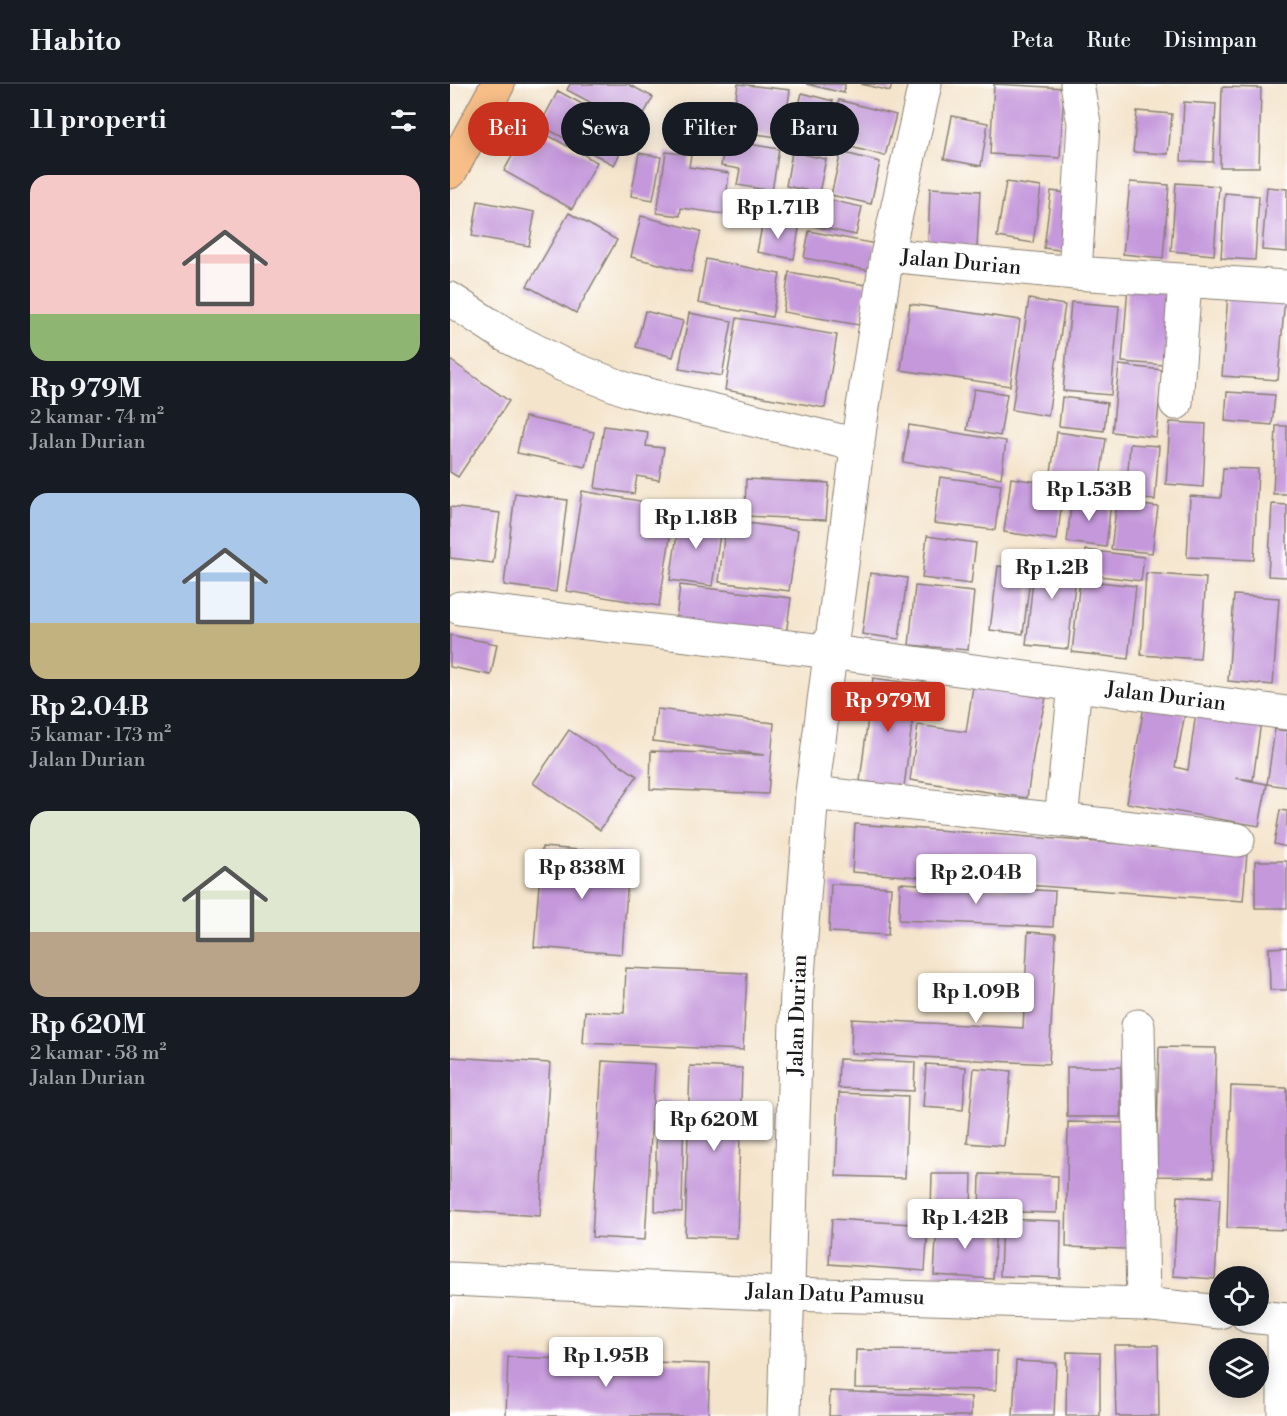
<!DOCTYPE html>
<html lang="id">
<head>
<meta charset="utf-8">
<style>
  :root { --surface:#171b24; --page:#242831; --text:#f1f3f6; --muted:#9ea1a6; --line:#363941; --accent:#c8321e }
  body { margin:0; font-family:"Libre Bodoni",serif; background:var(--page); color:var(--text); height:100vh; display:flex; flex-direction:column; font-size:22px; white-space:nowrap }
  * { box-sizing:border-box; margin:0 }
  p { font-size:20px; color:var(--muted) }
  .icon { flex:none; width:33px; height:33px; fill:none; stroke:currentColor; stroke-width:2; stroke-linecap:round; stroke-linejoin:round }
  .map { position:relative; flex:1; overflow:hidden }
  .drawer { display:flex; flex-direction:column; background:var(--surface); width:450px }
  .drawer>* { flex:none }
  .banner { position:absolute; left:18px; top:18px; width:570px; height:54px; display:flex; gap:12px }
  .tools { position:absolute; left:759px; top:1182px; display:grid; gap:12px }
  .tools a { display:grid; place-items:center; width:60px; height:60px; border-radius:50%; background:var(--surface); box-shadow:0 3px 15px #0003; font-size:30px }
  .price { position:absolute; translate:-50% -51px; padding:0 14px; border-radius:6px; background:#fff; color:#222; font-size:20px; line-height:39px; filter:drop-shadow(0 2px 3px #0008) }
  .price::after { content:''; position:absolute; left:50%; top:36px; width:18px; height:14px; margin-left:-9px; background:inherit; clip-path:polygon(0 0,100% 0,50% 100%) }
  .price.current { background:var(--accent); color:#fff }
  ul { padding:0; list-style:none }
  li { display:grid; align-content:center; gap:12px; height:318px; padding:0 30px }
  li span { display:grid; place-items:center; height:186px; border-radius:18px; color:#555 }
  li>.icon { margin-inline-start:auto }
  span .icon { width:108px; height:108px; fill:#fffc; stroke-width:1 }
  li b { font-size:26px }
  h2 { display:flex; justify-content:space-between; align-items:center; height:72px; padding:0 30px; font-size:26px }
  .pill { padding:0 21px; border-radius:27px; background:var(--surface); box-shadow:0 3px 15px #0003; font-size:21px; line-height:54px }
  .pill.current { background:var(--accent); color:#fff }
  header { display:flex; align-items:center; gap:36px; box-sizing:border-box; height:84px; padding:0 30px; background:var(--surface); border-bottom:2px solid var(--line) }
  header strong { font-size:28px }
  nav { display:flex; gap:33px; margin-inline-start:auto; font-size:21px }
  main { display:flex; flex:1; min-height:0 }
  .map>svg:first-child { display:block }
</style>
</head>
<body>
<header>
<strong>Habito</strong>
<nav><a>Peta</a><a>Rute</a><a>Disimpan</a></nav>
</header>
<main>
<section class="drawer">
<h2>11 properti<svg class="icon" aria-label="filters" viewBox="0 0 24 24"><path d="M4 7h16M4 17h16"/><circle cx="9" cy="7" r="2"/><circle cx="15" cy="17" r="2"/></svg></h2>
<ul>
<li><span style="background:linear-gradient(#f6c9c9 75%,#8fb573 0)"><svg class="icon" aria-label="home" viewBox="0 0 24 24"><path d="M3 11l9-7 9 7M6 9v11h12V9"/></svg></span><div><b>Rp 979M</b><p>2 kamar · 74 m²</p><p>Jalan Durian</p></div></li>
<li><span style="background:linear-gradient(#a9c7e8 70%,#c2b280 0)"><svg class="icon" aria-label="home" viewBox="0 0 24 24"><path d="M3 11l9-7 9 7M6 9v11h12V9"/></svg></span><div><b>Rp 2.04B</b><p>5 kamar · 173 m²</p><p>Jalan Durian</p></div></li>
<li><span style="background:linear-gradient(#dfe7d0 65%,#b9a48a 0)"><svg class="icon" aria-label="home" viewBox="0 0 24 24"><path d="M3 11l9-7 9 7M6 9v11h12V9"/></svg></span><div><b>Rp 620M</b><p>2 kamar · 58 m²</p><p>Jalan Durian</p></div></li>
</ul>
</section>
<div class="map">
<svg width="837" height="1332" viewBox="0 0 837 1332">
  <rect width="100%" height="100%" fill="#fff"/>
  <filter id="ink" filterUnits="userSpaceOnUse"><feTurbulence type="fractalNoise" baseFrequency=".0167" numOctaves="2"/><feDisplacementMap in="SourceGraphic" scale="12" xChannelSelector="R" yChannelSelector="G"/><feConvolveMatrix kernelMatrix="1 2 1 2 8 2 1 2 1" color-interpolation-filters="sRGB"/></filter>
  <filter id="wash" filterUnits="userSpaceOnUse"><feTurbulence type="fractalNoise" baseFrequency=".008" numOctaves="4" result="noise"/><feDisplacementMap in="SourceGraphic" scale="24" xChannelSelector="R" yChannelSelector="G"/><feGaussianBlur stdDeviation="1.35" result="paint"/><feColorMatrix in="noise" values="0 0 0 0 0 0 0 0 0 0 0 0 0 0 0 0 0 1.4 0 .05"/><feComposite in="paint" operator="in"/></filter>
  <g filter="url(#wash)">
    <rect width="100%" height="100%" fill="#f4e4cb"/>
    <g id="blocks">
      <!-- building -->
      <path fill="#c598db" d="M120,0h58l25,13 -16,30 -70,-37z
        M288,0l52,6 -7,48 -52,-8z
        M356,0h39l-1,9z
        M411,0h31l-2,7z
        M544,0l70,4 -4,70 -70,-4z
        M772,3l39,1 -2,79h-39z
        M108,7l74,40 -18,34 -74,-40z
        M352,9l31,8 -10,44 -32,-8z
        M389,16l57,15 -11,41 -57,-15z
        M734,18l32,2 -3,58 -32,-1z
        M687,27l35,3 -4,40 -35,-2z
        M502,32l36,7 -7,43 -37,-7z
        M79,41l68,37 -25,47 -68,-38z
        M275,56l54,9 -7,42 -35,-6 3,-16 -19,-3z
        M216,68l25,3 -2,12 40,6 -5,41 -43,-6 -1,8 -23,-3z
        M342,68l34,7 -7,34 -33,-7z
        M391,68l39,10 -9,42 -40,-9z
        M189,69l22,4 -8,43 -22,-4z
        M556,98l35,5 -8,56 -36,-6z
        M680,98l39,3 -6,73 -40,-4z
        M726,99l43,3 -5,69 -43,-4z
        M817,103l20,2v63l-25,-2z
        M480,104l50,3 -3,56 -49,-2z
        M328,105l84,18 -6,28 -84,-18z
        M601,107l22,3 -7,57 -22,-3z
        M775,109l34,3 -4,64 -34,-2z
        M28,117l57,11 -6,34 -57,-10z
        M119,129l48,27 -41,73 -49,-27z
        M191,132l60,15 -10,41 -60,-15z
        M313,137l36,7 -5,31 -37,-7z
        M359,147l67,13 -5,27 -67,-13z
        M256,175l74,15 -8,43 -74,-14z
        M339,188l77,13 -7,40 -76,-13z
        M678,202l44,3 -7,76 -43,-3z
        M778,209l57,4 -7,83 -56,-4z
        M579,215l36,6 -17,111 -36,-6z
        M621,218l48,4 -8,89 -48,-4z
        M460,220l110,16 -10,66 -109,-16z
        M195,227l38,10 -10,36 -37,-10z
        M239,229l43,8 -10,55 -43,-7z
        M287,234l100,17 -12,73 -100,-18z
        M0,276l59,41 -51,76 -8,-5z
        M669,281l43,5 -6,67 -44,-5z
        M524,305l33,5 -7,42 -33,-6z
        M777,308l48,3 -3,30 -47,-4z
        M612,313l45,6 -3,28 -45,-5z
        M75,333l69,15 -8,35 -69,-14z
        M720,338l36,2 -3,63 -37,-3z
        M459,341l97,16 -5,37 -98,-16z
        M154,342l44,6 -2,14 18,2 -5,32 -22,-4 -3,18 -39,-6z
        M826,342h11v68h-14z
        M607,348l49,7 -7,47 -49,-7z
        M680,360l29,2 -4,54 -29,-2z
        M773,384l35,1 -4,91 -67,-3 3,-61 31,2z
        M490,393l61,8 -6,45 -61,-7z
        M561,394l53,8 -7,54 -53,-8z
        M296,395l83,4 -3,37 -81,-4z
        M132,407l93,16 -16,99 -93,-15z
        M65,409l52,7 -11,92 -52,-7z
        M622,413l39,5 -5,45 -39,-5z
        M667,418l41,5 -6,46 -41,-4z
        M822,420l15,1v72l-19,-1z
        M0,423l50,6 -7,50 -43,-5z
        M230,431l42,6 -10,65 -42,-6z
        M276,436l72,10 -9,61 -70,-9z
        M477,452l49,7 -5,41 -49,-6z
        M636,466l58,7 -3,24 -58,-7z
        M586,468l42,4 -10,93 -42,-4z
        M548,482l33,5 -8,63 -33,-4z
        M420,489l37,5 -8,61 -37,-5z
        M696,489l60,5 -6,81 -59,-4z
        M630,496l56,6 -8,73 -56,-7z
        M230,501l111,13 -6,44 -110,-13z
        M465,502l59,6 -6,58 -59,-5z
        M784,511l45,3 -6,87 -45,-4z
        M0,551l47,9 -6,31 -41,-8z
        M423,594l44,6 -13,103 -44,-6z
        M523,602l73,12 -11,46 -8,54 -117,-18 8,-55 48,7z
        M747,621l65,9 -9,66 -17,-2 31,6 8,-55 12,2v56l-20,-3 -8,42 -132,-23 17,-97 41,7 -10,54 13,3z
        M207,625l117,14 -6,71 -118,-5 1,-38 114,4 -112,-14z
        M119,646l68,46 -37,54 -67,-47z
        M830,726l7,1v36l-13,-3z
        M405,740l392,29 -4,48 -391,-29z
        M92,763l88,7 -8,100 -88,-7z
        M805,777h32v47h-32z
        M450,799l155,8 -2,36 -154,-7z
        M381,800l60,3 -3,48 -59,-3z
        M578,848l28,2 -7,130 -198,-11 1,-34 171,9z
        M837,863v43h-17l-1,-42z
        M176,884l121,5 -4,77 -160,-7 2,-32 39,2z
        M709,963l57,1 -3,129 -57,-1z
        M0,973l100,6 -10,153 -90,-6z
        M389,975l76,3 -1,29 -76,-3z
        M152,977l53,3 -10,176 -53,-3z
        M476,980l40,3 -3,43 -40,-3z
        M240,982l52,2 -5,170 -52,-2z
        M617,983h54v50h-54z
        M524,984l37,3 -7,75 -37,-3z
        M781,1002l56,2v142l-60,-2z
        M389,1009l69,3 -3,82 -69,-2z
        M207,1017l27,1 -2,110 -27,-1z
        M618,1038l60,1 -2,126 -60,-2z
        M482,1090h40l-1,37 -40,-1z
        M530,1090l78,2 -1,37 -78,-2z
        M728,1112l42,3 -5,80 -42,-3z
        M382,1135l96,6 -3,46 -96,-7z
        M552,1135l59,2 -1,57 -60,-2z
        M487,1137l59,4 -3,54 -59,-4z
        M664,1261h44l1,71h-43z
        M406,1266l141,1 -1,39 -141,-2z
        M617,1268l33,1v63h-34z
        M58,1273l202,7 -2,52h-202z
        M566,1277l40,2 -2,53h-41z
        M380,1307l141,6v19h-142z"/>
    </g>
  </g>
  <g filter="url(#ink)">
    <use href="#blocks" fill-opacity="0" stroke="#888074" stroke-width="1.5"/>
    <g fill="none" stroke-linecap="round" stroke-linejoin="round">
      <defs>
        <path id="minor" d="M437,171l188,18 212,14
          M625,189l9,-150 -7,-39
          M0,215l55,36 58,30 65,25 230,55
          M726,319l9,-122
          M10,524l371,44 456,61
          M362,709l249,27 14,-135
          M611,736l177,20
          M688,942l5,278
          M0,1195l339,15 354,10 77,8
          M798,1232l39,4
          M334,1332l13,-427 15,-196 49,-374 26,-164 38,-171
          M834,1332v-96"/>
        <path id="highway" d="M0,88l48,-88"/>
      </defs>
      <!-- minor casing -->
      <use href="#minor" stroke="#888074" stroke-width="35"/>
      <!-- highway casing -->
      <use href="#highway" stroke="#888074" stroke-width="35"/>
      <!-- minor -->
      <use href="#minor" stroke="#fff" stroke-width="33"/>
      <!-- highway -->
      <use href="#highway" stroke="#f7be88" stroke-width="33"/>
    </g>
  </g>
  <g text-anchor="middle" stroke-width="5" stroke-linejoin="round" paint-order="stroke">
    <!-- street labels -->
    <g font-size="21" fill="#1c1c1c" stroke="#fff">
      <text transform="translate(511 178) rotate(5)" y="7">Jalan Durian</text>
      <text transform="translate(716 612) rotate(7)" y="7">Jalan Durian</text>
      <text transform="translate(347 931) rotate(-88)" y="7">Jalan Durian</text>
      <text transform="translate(385 1210) rotate(2)" y="7">Jalan Datu Pamusu</text>
    </g>
  </g>
</svg>
<div class="tools">
<a><svg class="icon" aria-label="locate" viewBox="0 0 24 24"><circle cx="12" cy="12" r="6"/><path d="M12 2v4M12 18v4M2 12h4M18 12h4"/></svg></a>
<a><svg class="icon" aria-label="layers" viewBox="0 0 24 24"><path d="M12 4l9 5-9 5-9-5zM3 14l9 5 9-5"/></svg></a>
</div>
<b class="price" style="left:328px;top:156px">Rp 1.71B</b>
<b class="price" style="left:639px;top:438px">Rp 1.53B</b>
<b class="price" style="left:246px;top:466px">Rp 1.18B</b>
<b class="price" style="left:602px;top:516px">Rp 1.2B</b>
<b class="price current" style="left:438px;top:649px">Rp 979M</b>
<b class="price" style="left:132px;top:816px">Rp 838M</b>
<b class="price" style="left:526px;top:821px">Rp 2.04B</b>
<b class="price" style="left:526px;top:940px">Rp 1.09B</b>
<b class="price" style="left:264px;top:1068px">Rp 620M</b>
<b class="price" style="left:515px;top:1166px">Rp 1.42B</b>
<b class="price" style="left:156px;top:1304px">Rp 1.95B</b>
<div class="banner">
<a class="pill current">Beli</a>
<a class="pill">Sewa</a>
<a class="pill">Filter</a>
<a class="pill">Baru</a>
</div>
</div>
</main>
</body>
</html>
